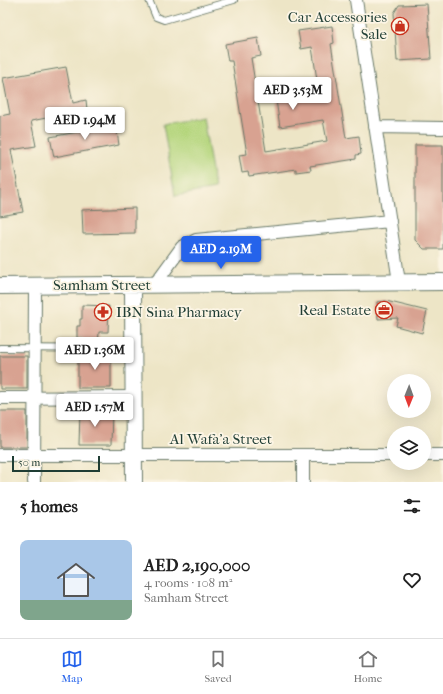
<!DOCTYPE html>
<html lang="en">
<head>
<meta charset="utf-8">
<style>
  :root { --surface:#fff; --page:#f6f6f6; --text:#222; --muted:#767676; --line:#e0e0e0; --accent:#2563eb }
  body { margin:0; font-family:"IM FELL French Canon",serif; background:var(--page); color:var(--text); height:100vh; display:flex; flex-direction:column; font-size:15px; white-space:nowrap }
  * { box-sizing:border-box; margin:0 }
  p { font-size:13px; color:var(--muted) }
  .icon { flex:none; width:22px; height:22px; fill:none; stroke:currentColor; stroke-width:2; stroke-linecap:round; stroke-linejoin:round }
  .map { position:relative; height:482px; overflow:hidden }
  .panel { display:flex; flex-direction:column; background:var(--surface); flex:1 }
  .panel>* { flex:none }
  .needle { width:26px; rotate:181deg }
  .controls { position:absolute; left:387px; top:374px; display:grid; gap:8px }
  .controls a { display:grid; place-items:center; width:44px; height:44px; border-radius:50%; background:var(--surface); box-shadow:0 4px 16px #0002; font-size:20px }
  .scale { position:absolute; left:12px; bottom:10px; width:88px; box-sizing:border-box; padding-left:4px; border:2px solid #1f3d34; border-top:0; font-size:11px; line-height:14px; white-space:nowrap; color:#1f3d34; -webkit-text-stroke:3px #fcf5e5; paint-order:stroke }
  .price { position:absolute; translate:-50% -34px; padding:0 9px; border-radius:4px; background:#fff; color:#222; font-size:13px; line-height:26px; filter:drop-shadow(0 1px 2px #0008) }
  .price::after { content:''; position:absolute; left:50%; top:24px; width:12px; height:9px; margin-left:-6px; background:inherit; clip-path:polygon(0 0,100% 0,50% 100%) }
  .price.current { background:var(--accent); color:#fff }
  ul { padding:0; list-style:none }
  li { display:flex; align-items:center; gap:12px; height:100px; padding:0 20px }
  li+li { border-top:1px solid var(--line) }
  li span { display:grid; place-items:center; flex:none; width:112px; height:80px; border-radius:8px; color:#555 }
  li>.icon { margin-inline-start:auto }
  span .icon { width:48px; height:48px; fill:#fffc; stroke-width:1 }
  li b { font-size:17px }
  h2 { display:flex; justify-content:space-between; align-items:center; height:48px; padding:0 20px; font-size:17px }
  .menu { display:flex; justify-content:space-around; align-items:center; height:56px; border-top:1px solid var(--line); background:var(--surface); font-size:11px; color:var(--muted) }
  .menu a { display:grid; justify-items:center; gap:2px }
  .menu .current { color:var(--accent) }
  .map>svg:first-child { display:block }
</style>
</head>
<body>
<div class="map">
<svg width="443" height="482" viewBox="0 0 443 482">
  <rect width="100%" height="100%" fill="#fcf5e5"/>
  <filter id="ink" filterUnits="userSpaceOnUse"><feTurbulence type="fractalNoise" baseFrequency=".025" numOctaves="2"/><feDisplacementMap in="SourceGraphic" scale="8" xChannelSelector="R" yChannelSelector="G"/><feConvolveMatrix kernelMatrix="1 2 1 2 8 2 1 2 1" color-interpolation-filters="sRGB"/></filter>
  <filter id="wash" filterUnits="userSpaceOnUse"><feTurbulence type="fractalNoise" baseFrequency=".012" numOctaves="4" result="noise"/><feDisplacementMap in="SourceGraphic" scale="16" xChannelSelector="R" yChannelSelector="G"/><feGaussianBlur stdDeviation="0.9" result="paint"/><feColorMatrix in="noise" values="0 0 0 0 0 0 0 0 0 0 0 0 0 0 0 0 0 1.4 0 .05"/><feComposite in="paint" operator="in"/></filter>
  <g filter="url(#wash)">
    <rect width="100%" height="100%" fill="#ede5c6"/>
    <!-- green -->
    <path fill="#b4d57c" stroke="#6a8958" d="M203,117l12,72 -40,7 -12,-72z"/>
    <g id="blocks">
      <!-- building -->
      <path fill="#d8a291" d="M427,4l4,55 -34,2 -3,-48 5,-8z
        M332,26l2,17 -3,1 15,94 13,-2 2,18 -5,1v4l-46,7 1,4 -15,2v-3l-47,7 -1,-4 -6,1 -3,-18 8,-1 -15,-93h-4l-3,-17 33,-6 3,18 -10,2 15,93 61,-10 -4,-21 -43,7 -4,-27 43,-7 -7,-46 -11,2 -3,-18z
        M66,67l7,36 13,-3 1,10 -56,11 5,25 -25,4 12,62 -23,4v-100l10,-2 -7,-36z
        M116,125l3,20 -65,12 -4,-20z
        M415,145h28v104h-19l-9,-9z
        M135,208v25l-52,1 -1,-24z
        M386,301l41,10 -5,22 -26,-7 2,-8 -20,1 -1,-17z
        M82,305l27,1 -1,26h-9l-1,12h-15v-6h-6v-12h3v-7h2z
        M83,353h28v35h-33v-28l5,1z
        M0,356h27v33h-27z
        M0,411h27v36h-27z
        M80,411l32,1 -1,33h-32z"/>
    </g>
  </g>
  <g filter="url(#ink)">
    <use href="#blocks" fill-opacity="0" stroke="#677867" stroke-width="1"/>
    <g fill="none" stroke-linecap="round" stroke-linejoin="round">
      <defs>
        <path id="lane" d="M149,0l7,17 8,3 70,-20
          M0,348l132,1"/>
        <path id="street" d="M356,0l43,282
          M375,127l68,1
          M155,284l27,-37 14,-7 194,-19
          M0,398l133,-1
          M0,455h394
          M303,455v27
          M424,455h19
          M34,482l1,-197"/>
        <path id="secondary" d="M133,285l1,197
          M0,286l443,-4"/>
      </defs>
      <!-- lane casing -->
      <use href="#lane" stroke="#677867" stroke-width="8"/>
      <!-- street casing -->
      <use href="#street" stroke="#677867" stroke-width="14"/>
      <!-- secondary casing -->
      <use href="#secondary" stroke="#677867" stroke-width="18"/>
      <!-- lane -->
      <use href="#lane" stroke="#fff" stroke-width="6"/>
      <!-- street -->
      <use href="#street" stroke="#fff" stroke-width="12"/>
      <!-- secondary -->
      <use href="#secondary" stroke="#fff" stroke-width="16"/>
    </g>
  </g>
  <!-- icons -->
  <defs>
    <symbol id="shop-ring" viewBox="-11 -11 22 22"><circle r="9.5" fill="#fcf5e5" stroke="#c8321e" stroke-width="1.5"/><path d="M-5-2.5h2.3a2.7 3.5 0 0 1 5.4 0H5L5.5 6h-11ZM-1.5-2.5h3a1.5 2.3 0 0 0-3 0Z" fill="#c8321e"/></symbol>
    <symbol id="office-ring" viewBox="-11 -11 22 22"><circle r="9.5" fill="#fcf5e5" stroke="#c8321e" stroke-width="1.5"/><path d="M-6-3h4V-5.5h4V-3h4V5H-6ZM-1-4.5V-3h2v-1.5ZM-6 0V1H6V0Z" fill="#c8321e"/></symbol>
    <symbol id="pharmacy-ring" viewBox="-11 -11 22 22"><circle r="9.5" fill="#fcf5e5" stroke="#c8321e" stroke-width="1.5"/><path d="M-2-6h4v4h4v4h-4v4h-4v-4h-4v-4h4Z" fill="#c8321e"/></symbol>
  </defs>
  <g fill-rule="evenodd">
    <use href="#shop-ring" x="390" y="16" width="20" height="20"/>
    <use href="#office-ring" x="374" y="300" width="20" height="20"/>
    <use href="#pharmacy-ring" x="93" y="302" width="20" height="20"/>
  </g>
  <g text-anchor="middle" stroke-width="3.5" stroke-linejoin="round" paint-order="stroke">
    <!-- poi labels -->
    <g font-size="15" fill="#1f3d34" stroke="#fcf5e5" text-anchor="end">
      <text x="387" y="22">Car Accessories<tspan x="387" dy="17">Sale</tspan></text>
      <text x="371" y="315">Real Estate</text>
      <text x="116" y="317" text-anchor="start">IBN Sina Pharmacy</text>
    </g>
    <!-- street labels -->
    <g font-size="15" fill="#1f3d34" stroke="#fcf5e5">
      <text x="102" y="290">Samham Street</text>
      <text x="221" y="444">Al Wafa'a Street</text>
    </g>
  </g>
</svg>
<div class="controls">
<a><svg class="needle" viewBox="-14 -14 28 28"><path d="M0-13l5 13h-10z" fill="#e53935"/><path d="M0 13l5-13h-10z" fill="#767676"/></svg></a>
<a><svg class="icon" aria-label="layers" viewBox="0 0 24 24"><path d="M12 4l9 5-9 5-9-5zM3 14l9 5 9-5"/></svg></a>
</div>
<div class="scale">50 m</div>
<b class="price" style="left:293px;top:111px">AED 3.53M</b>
<b class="price" style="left:85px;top:141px">AED 1.94M</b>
<b class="price current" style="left:221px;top:270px">AED 2.19M</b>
<b class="price" style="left:95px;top:371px">AED 1.36M</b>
<b class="price" style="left:95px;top:428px">AED 1.57M</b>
</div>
<section class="panel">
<h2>5 homes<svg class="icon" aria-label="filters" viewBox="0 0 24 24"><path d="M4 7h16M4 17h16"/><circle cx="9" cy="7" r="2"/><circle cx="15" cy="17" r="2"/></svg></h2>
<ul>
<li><span style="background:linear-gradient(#a9c7e8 75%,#7fa58c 0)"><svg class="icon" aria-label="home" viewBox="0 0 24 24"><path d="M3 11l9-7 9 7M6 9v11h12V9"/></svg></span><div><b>AED 2,190,000</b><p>4 rooms · 108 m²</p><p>Samham Street</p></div><svg class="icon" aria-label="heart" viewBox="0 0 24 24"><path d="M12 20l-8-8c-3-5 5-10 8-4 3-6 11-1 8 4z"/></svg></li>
</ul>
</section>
<nav class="menu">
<a class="current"><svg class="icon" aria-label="map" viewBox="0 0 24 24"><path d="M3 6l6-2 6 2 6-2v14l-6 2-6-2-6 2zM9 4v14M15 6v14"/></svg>Map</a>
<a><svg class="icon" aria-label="saved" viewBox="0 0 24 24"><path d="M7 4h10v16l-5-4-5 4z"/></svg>Saved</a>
<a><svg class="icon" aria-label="home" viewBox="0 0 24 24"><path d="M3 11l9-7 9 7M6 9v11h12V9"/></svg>Home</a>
</nav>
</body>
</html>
